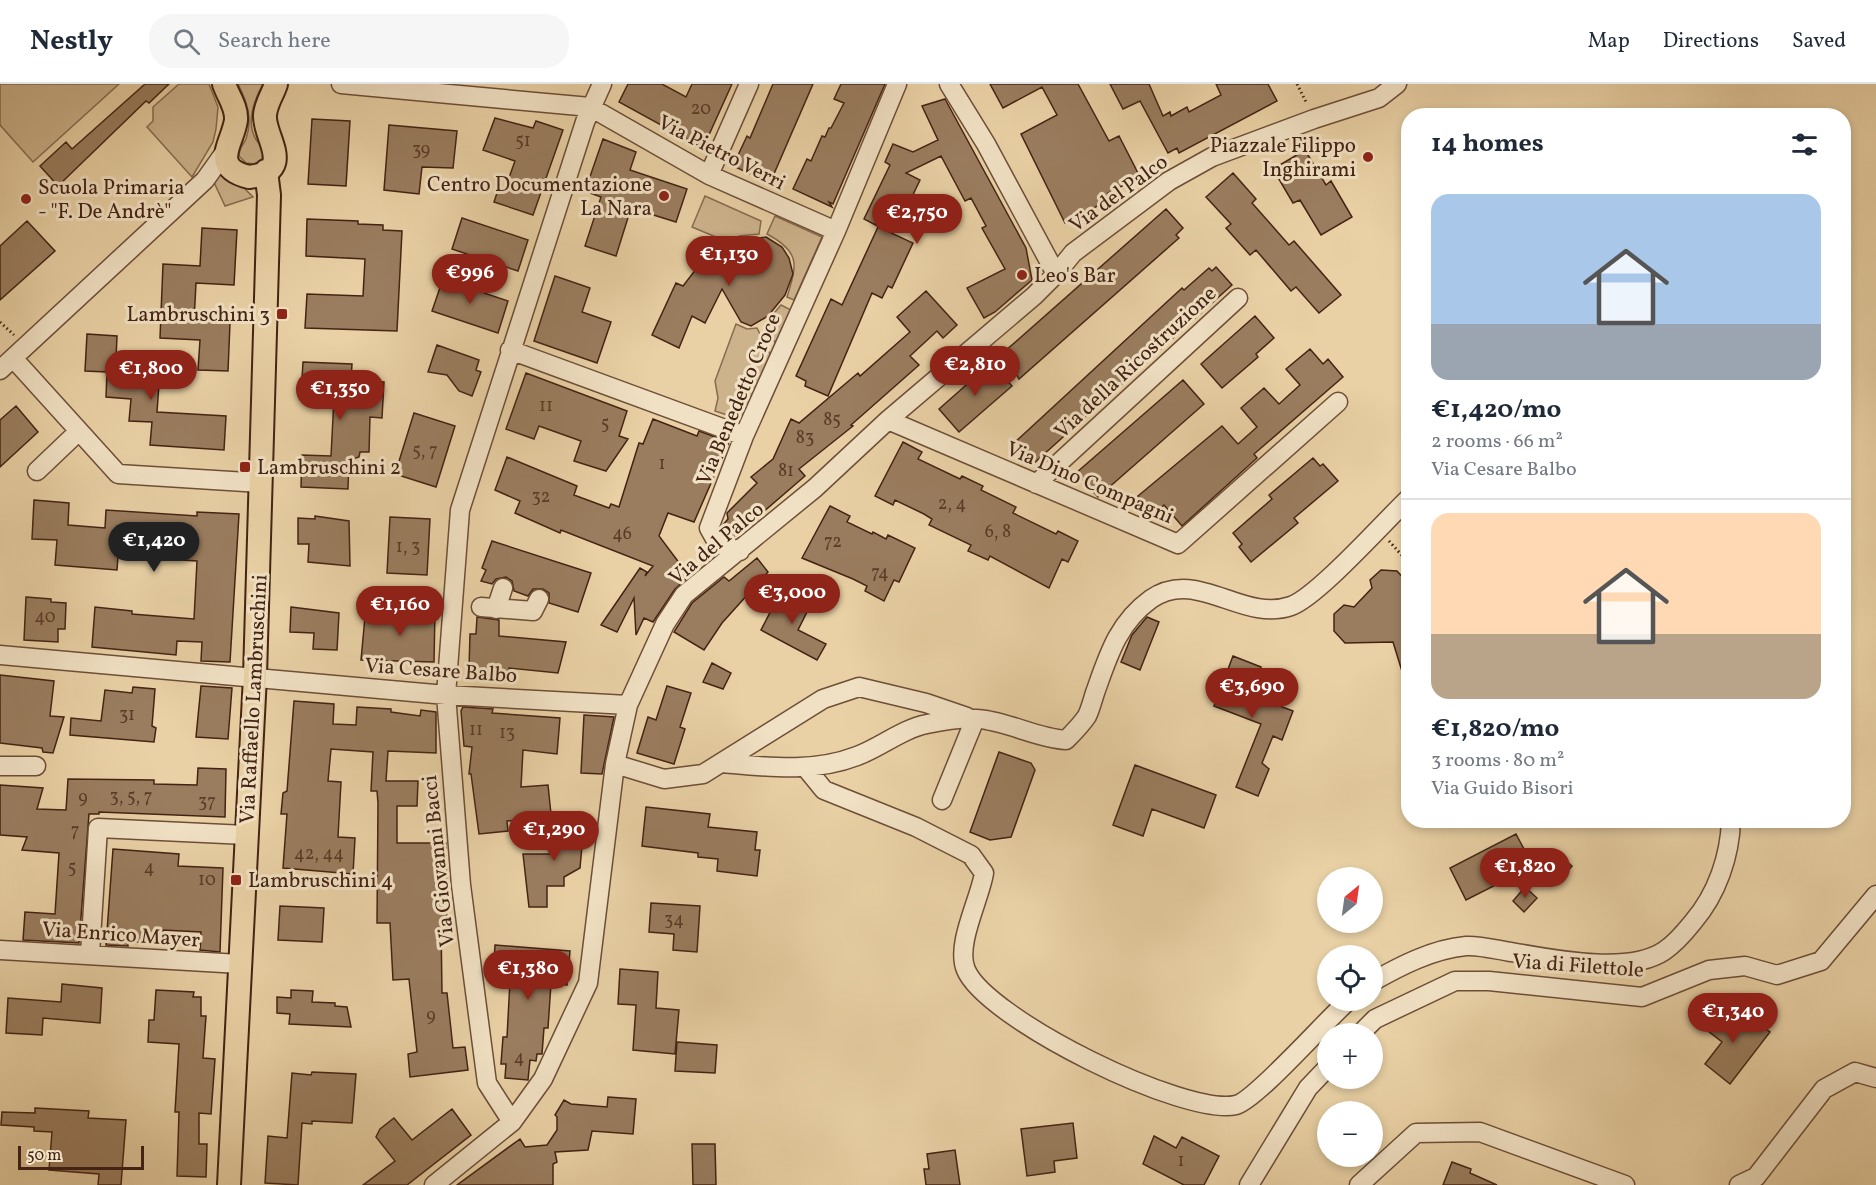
<!DOCTYPE html>
<html lang="en">
<head>
<meta charset="utf-8">
<style>
  :root { --surface:#fff; --page:#f6f6f7; --text:#1f2937; --muted:#747a83; --line:#e0e1e3; --accent:#8f2418 }
  body { margin:0; font-family:Vollkorn,serif; background:var(--page); color:var(--text); height:100vh; display:flex; flex-direction:column; font-size:22px; white-space:nowrap }
  * { box-sizing:border-box; margin:0 }
  p { font-size:20px; color:var(--muted) }
  .icon { flex:none; width:33px; height:33px; fill:none; stroke:currentColor; stroke-width:2; stroke-linecap:round; stroke-linejoin:round }
  .map { position:relative; flex:1; overflow:hidden }
  .sheet { position:absolute; left:1401px; top:24px; width:450px; height:720px; display:flex; flex-direction:column; background:var(--surface); border-radius:24px; box-shadow:0 3px 9px #0003 }
  .sheet>* { flex:none }
  .needle { width:39px; rotate:29deg }
  .fabs { position:absolute; left:1317px; top:783px; display:grid; gap:12px }
  .fabs a { display:grid; place-items:center; width:66px; height:66px; border-radius:50%; background:var(--surface); box-shadow:0 3px 9px #0003; font-size:30px }
  .scale { position:absolute; left:18px; bottom:15px; width:126px; box-sizing:border-box; padding-left:6px; border:3px solid #442314; border-top:0; font-size:16px; line-height:21px; white-space:nowrap; color:#442314; -webkit-text-stroke:4px #f1e1c4; paint-order:stroke }
  .price { position:absolute; translate:-50% -51px; padding:0 14px; border-radius:21px; background:var(--accent); color:#fff; font-size:20px; line-height:39px; filter:drop-shadow(0 2px 3px #0008) }
  .price::after { content:''; position:absolute; left:50%; top:36px; width:18px; height:14px; margin-left:-9px; background:inherit; clip-path:polygon(0 0,100% 0,50% 100%) }
  .price.selected { background:#222; color:#fff }
  ul { padding:0; list-style:none }
  li { display:grid; align-content:center; gap:12px; height:318px; padding:0 30px }
  li+li { border-top:2px solid var(--line) }
  li span { display:grid; place-items:center; height:186px; border-radius:18px; color:#555 }
  li>.icon { margin-inline-start:auto }
  span .icon { width:108px; height:108px; fill:#fffc; stroke-width:1 }
  li b { font-size:26px }
  h2 { display:flex; justify-content:space-between; align-items:center; height:72px; padding:0 30px; font-size:26px }
  header { display:flex; align-items:center; gap:36px; box-sizing:border-box; height:84px; padding:0 30px; background:var(--surface); border-bottom:2px solid var(--line) }
  header strong { font-size:28px }
  nav { display:flex; gap:33px; margin-inline-start:auto; font-size:21px }
  .search { width:420px; height:54px; background:var(--page); display:flex; align-items:center; gap:15px; box-sizing:border-box; padding:0 21px; border-radius:24px; color:var(--muted); font-size:22px }
  .map>svg:first-child { display:block }
</style>
</head>
<body>
<header>
<strong>Nestly</strong>
<div class="search"><svg class="icon" aria-label="search" viewBox="0 0 24 24"><circle cx="10" cy="10" r="6"/><path d="M15 15l6 6"/></svg>Search here</div>
<nav><a>Map</a><a>Directions</a><a>Saved</a></nav>
</header>
<div class="map">
<svg width="1876" height="1101" viewBox="0 0 1876 1101">
  <rect width="100%" height="100%" fill="#e9d1a5"/>
  <filter id="stains"><feTurbulence type="fractalNoise" baseFrequency=".00333" numOctaves="4"/><feColorMatrix values="0 0 0 0 .2 0 0 0 0 .09 0 0 0 0 .02 0 0 0 .5 -.17"/></filter>
  <radialGradient id="worn" r=".72"><stop offset=".6" stop-color="#630" stop-opacity="0"/><stop offset="1" stop-color="#630" stop-opacity=".3"/></radialGradient>
  <!-- green -->
  <path fill="#cdb38c" stroke="#886b50" stroke-width="1.5" d="M0,0h119l-86,78 -33,-37z
    M179,0h30l9,23 -2,22 -3,13 -21,35 -45,-50 6,-6v-14z
    M238,0h25c-9,16 -18,40 -6,57 5,7 7,9 5,18l-7,5 -9,-1 -7,-7c0,-9 4,-10 7,-17 7,-20 1,-37 -8,-55z
    M222,82l31,31 -28,9 -13,-28z
    M705,112l56,25 -2,13 -20,2 -9,7 -38,-16z
    M775,132l47,21 -28,63 -7,-3c10,-32 14,-45 -20,-63z
    M781,221l10,5 -15,34 -12,-19z
    M736,240l11,5 10,-1 14,28 -29,64 -27,-9 3,-13 -3,-17z"/>
  <!-- building -->
  <path fill="#9a7d5f" stroke="#442314" stroke-width="1.5" d="M145,0h24l-20,19 -3,-2 -88,85 -18,-20 26,-24 6,7z
    M628,0h34l24,13 6,-13h40l-29,64 -84,-46z
    M773,0h40l-43,99 -37,-17 14,-30 3,2z
    M841,0h44l-52,120 -4,-2 3,5 -39,-18 14,-30 4,2 11,-25 3,1 4,-9h2l13,-25 -10,-4z
    M990,0h88l31,57 10,-5 21,41 -32,16 3,6 -46,24 -44,-89 36,-19 -15,-28 -39,21z
    M1110,0h39l14,32 7,-4 1,4 16,-9 2,5 32,-17 -5,-11h52l9,17 -98,52 -2,-5 -9,5 -28,-52 -17,8z
    M945,15l81,149 6,32 -37,32 -11,6 -17,-30 38,-19 -23,-41 4,-2 -15,-28 -6,3 -24,-45 -35,17 14,7 -11,23 -6,-3 -14,32 24,11 -21,45 -4,-2 -6,12 -10,-5 -44,103 -23,-10 1,-5 -10,-5 35,-77 11,6 36,-78 9,4 -23,-12 26,-54 -5,-3 8,-18 20,8 25,-12 -16,-34z
    M495,34l38,10 3,-7 27,9 -30,85 -39,-13 5,-15 6,2 10,-28 -32,-11z
    M312,35l38,2 -4,65 -38,-2z
    M389,41l68,6 -4,37 -31,-1 -3,27 -35,-4z
    M603,55l33,13 -6,18 57,19 -11,33 -45,-14 -15,48 -31,-10 16,-49 -16,-6z
    M1305,66l21,35 5,-4 21,36 -31,18 -21,-35 -7,3 -20,-34z
    M1233,89l23,26 -4,4 37,42 5,-4 47,54 -22,18 -23,-26 -5,4 -35,-41 -6,5 -24,-27 5,-4 -25,-27z
    M1166,125l17,19 -7,7 3,3 -160,141 -15,-27z
    M462,134l66,22 -10,31 -66,-22z
    M307,135l51,2v3l25,1v5l19,1 -5,100 -92,-3 2,-34 56,2 2,-37 -59,-3z
    M27,137l28,30 -55,49v-54z
    M202,144l35,2 -3,55 -38,-2 -2,38 36,2 -2,48 -30,-1 2,-30 -40,-2 3,-74 37,2z
    M766,153l16,10 7,11 4,16 -8,21 -17,21 -17,10 -10,-4 -19,-33 -17,34 -13,-7 -13,32 -27,-13 24,-52 7,3 24,-31 -3,-2 7,-13 23,10 10,-9z
    M1216,183l16,18 -200,180 -19,-21 169,-156 2,2 25,-22 3,3z
    M555,192l35,12 -8,24 29,10 -14,41 -63,-22z
    M443,195l41,10v4l24,8 -10,32 -66,-22z
    M926,207l31,34 -14,13 -6,-7 -27,25 9,9 -68,60 2,1 -54,43 6,7 -65,56 -7,5 -5,-2 -7,-8 7,-8 -1,-6 30,-30 -6,-6 22,-18 18,-40 8,4 59,-50 2,3 50,-44 -13,-15z
    M1255,232l19,22 -18,16 2,3 -36,31 -21,-24z
    M87,250l30,2 -1,23 22,1 -2,23 23,1 -2,28 69,4 -2,34 -74,-5 2,-23 -23,-1 2,-22 -25,-2 1,-25 -22,-1z
    M437,261l42,15 -3,10 5,2 -9,24 -13,-5 -12,-16 -19,-3z
    M1310,265l13,15 5,-5 15,18 -89,77 3,4 -75,68 -18,-21 -10,9 -16,-18 84,-70 16,18 19,-17 -16,-19 23,-20 15,16 21,-19 -14,-16z
    M303,278l49,2 -1,16 33,2 -2,36 -12,-1 -1,35h-9l-1,5 -10,3 -1,29 -47,-2 1,-32 29,1 3,-58 -33,-2z
    M991,279l21,23 -53,46 -20,-23z
    M526,289l101,38 -8,25 9,3 -22,32 -32,-10 7,-20 -42,-15 -5,13 -28,-10z
    M1183,296l21,24 -106,93 -22,-24z
    M16,322l22,26 -38,35v-47z
    M414,329l41,13 -19,61 -41,-13z
    M653,335l44,17 2,-5 30,11 -35,80 -26,-9 -9,23 30,40 -14,13 -22,33 -9,-4 -8,17 -2,-37 -17,34 -16,-7 39,-57 7,4 -2,4 8,-10 -92,-36 -1,3 -45,-20 5,-12 -25,-11 12,-33 70,29 -3,9 35,13 2,-4 8,3 20,-64 4,1z
    M903,358l19,10 -4,7 42,20 2,-3 21,10 -2,4 35,17 -3,6 43,21 2,-3 20,10 -10,21 -6,-3 -13,29 -59,-32 -2,4 -20,-9 3,-6 -42,-20 3,-6 -8,-5 -29,-14 -2,5 -18,-9z
    M1313,374l7,8 3,-2 15,17 -44,37 4,5 -47,39 -12,-15 3,-3 -9,-11 39,-34 -3,-4z
    M34,416l35,3 -1,22 37,3 1,-18 91,6v-4l42,2 -9,148 -29,-1 1,-19 -25,-1 -1,14 -84,-8 3,-40 37,4v3l62,5 3,-58 -79,-5 -1,14 -62,-5 2,-25 -25,-1z
    M830,422l20,10 -3,6 25,12 1,-2 13,7 2,-4 27,13 -16,34 -5,-2 -10,21 -19,-10 2,-5 -14,-7 -51,-21z
    M315,432l34,5 1,45 -42,-4 1,-18h-11v-26l17,1z
    M390,433l40,2 -3,56 -40,-2z
    M492,457l99,32 -13,39 -29,-9v-10l-6,-4h-10l-5,7 -14,-5 -2,-10 -6,-4 -10,2 -4,5 -11,-3 5,-11 -4,-2z
    M757,474l11,14 -46,51 -18,27 -30,-18 18,-29 32,-26 5,4z
    M1381,486l16,1 11,12v98h-3l-12,-39 -48,1 -11,-12v-17l10,-9 10,2 18,-19 -2,-8z
    M782,505l29,15 -13,26 28,14 -9,16 -56,-30z
    M26,513l25,2v3l15,1 -1,26h-7v13l-34,-2z
    M291,523l48,6 -2,37 -24,-1 1,-16 -24,-1z
    M393,526l42,1 -1,51 -73,-2 4,-43 28,3z
    M477,533l22,3v16l67,6 -8,31 -49,-5v3l-40,-2 1,-35h6z
    M1147,533l12,5 -19,48 -19,-8 11,-27z
    M1233,572l28,11 -10,28 42,16 -11,29 -9,-4 -11,27 7,6 -11,27 -22,-9 25,-63 -47,-18z
    M712,579l19,10 -8,16 -20,-7z
    M0,591l54,6 -4,35 14,1 -11,36 -10,-1 -1,-4 -42,-5z
    M201,602l31,2 -4,51 -32,-2z
    M667,602l24,7 -11,34 5,2 -11,35 -37,-11 11,-36 8,3z
    M133,603l22,2 -3,37 4,2 -2,14 -84,-7 1,-17 30,3 4,-31 27,3z
    M294,617l40,3 -1,20 23,1 1,-18 34,2v3l29,4 1,-6 15,2v41l-48,-2 -2,30h32l-1,25h-20v37h49l1,80h-6l1,70h5l6,55 12,-1 3,23 -58,7 -2,-23 9,-2 -8,-73 -16,1 -3,-57h-13l1,-120 -1,-12h-6l2,-39 -42,-3 -3,32 13,1 -3,55 17,1 -2,36 -70,-6 4,-54h-6l2,-21 4,-2z
    M463,623l30,2 -1,4 68,5 -3,36 -34,-4 -2,37 27,-2 3,29 -28,3v3l-16,1 1,10 -29,3 -8,-60h-2l3,-27 -8,-1 -3,-35z
    M584,631l30,2 -12,57 -21,-1z
    M999,668l32,11 4,7 -24,67 -21,3 -20,-8z
    M1135,681l81,30 -12,33 -52,-19 -9,27 -30,-11z
    M198,684l28,1 -1,48 -126,-5v2h-10l-10,129 -56,-3 2,-28 30,2 4,-61 -37,-3 5,-13 -27,-2v-50l43,3 -6,21 29,1 2,-31 86,1v4l43,1z
    M646,723l64,7 -2,13 49,5 -2,18h5l-3,26 -40,-5 1,-12 -20,-2v-4l-56,-7z
    M554,736l30,3 -4,45 -16,9v9h-17v21h-18l-6,-53h28z
    M1516,750l17,32 -67,34 -16,-32z
    M113,765l66,5 -1,12 45,2 -3,84 -20,-2 1,-18 -38,-2 -1,14 -34,-3v5l-22,-1z
    M1557,769l15,13 -12,14 -16,-14z
    M1525,803l12,11 -13,14 -11,-11z
    M651,819l49,3 -3,46 -24,-2 1,-16 -25,-2z
    M280,822l44,2 -2,34 -44,-2z
    M495,861l75,6 -3,34 -16,-1 -3,44h-4l-2,26h-5l-1,7 -6,-1 -2,20 -23,-2 1,-14h-5l2,-27h4l3,-56 -17,-1z
    M620,885l38,3 -2,36 23,2 -4,44 -42,-4 3,-45 -18,-1z
    M62,900l40,4 -2,35 -57,-5 -1,17 -36,-2 2,-35 53,4z
    M156,906l38,2 -1,5h8v19h5l-3,42 12,1 -4,55 -12,-1v31h8l-1,33 -29,-1 2,-64h-4l4,-68 -31,-2 1,-22h5z
    M291,906l22,1 -1,11 23,1v3l12,1 4,20 -62,-3 1,-10 -13,-1v-16l14,1z
    M1716,925l25,19 8,-11 21,15 -40,52 -25,-20 17,-22 -19,-15z
    M677,958l40,3 -2,28 -40,-2z
    M312,988l44,2 -4,49 -40,-2v3l-10,-1 -4,62 -33,-2 3,-47 19,2 5,-65 19,2z
    M608,1013l28,2 -3,35 -41,-3 -4,19 -33,2 2,10 -4,2v21h-96l63,-46 5,8 22,-2 10,-15v-13l-2,-2 9,-15 7,4 36,3z
    M35,1024l54,3 -1,7 38,2 -5,65h-23l1,-11 -50,-4 3,-38 -18,-1v-4l-33,-2 1,-13 33,1z
    M452,1025l19,26 -64,50h-44l32,-24 -19,-24 4,-8 14,-11 18,22z
    M1073,1039l4,35 -23,3 1,11 -28,4 -6,-47z
    M1154,1052l22,12 6,-11 37,19 -15,29h-20l-41,-21z
    M692,1060h23l1,41h-23z
    M955,1066l5,35h-34l-2,-16h5l-2,-15z
    M1452,1078l19,7 -1,4 27,12h-54z"/>
  <g fill="none" stroke-linecap="round" stroke-linejoin="round">
    <defs>
      <path id="minor" d="M341,0l249,23 119,68 127,56
        M709,91l40,-91
        M1056,190l17,-21 96,-72 43,-24 102,-38 65,-21 18,-14
        M510,266l234,86
        M13,274l105,116 144,9
        M0,286l205,-190 20,-28
        M888,336l290,124 160,-142
        M37,387l42,-40
        M1036,400l202,-186
        M740,467l-22,-7 -9,-16 35,-92 92,-205 61,-147
        M481,523l52,4 6,-12
        M496,525l7,-21
        M0,571l446,40 182,10
        M722,679c46,4 91,10 135,-7 24,-9 45,-27 70,-32 19,-4 46,-8 64,-3 26,5 48,17 75,19 7,-7 15,-15 21,-24 4,-8 6,-18 9,-26 13,-37 23,-68 55,-91 46,-32 91,24 140,7 26,-9 94,-85 117,-107
        M615,680l49,15 39,-5 120,-75 36,-12 67,16 41,14
        M0,682h36
        M806,684l18,22 92,37 55,28 13,18c-4,26 -29,72 -18,97 21,49 219,147 270,135 20,-5 90,-85 113,-105
        M942,716l33,-81
        M0,866l240,14
        M90,870l8,-126 148,7
        M1372,898c28,-16 61,-33 94,-36 14,-1 31,4 45,6 41,7 117,23 153,-1 12,-8 21,-19 29,-29 24,-28 37,-66 38,-102
        M1360,950l15,-15 80,-38h34l153,16 67,-27 36,-4 32,9 44,-14 55,-66
        M512,1038l-25,-39 -26,-198 -15,-190 14,-185 125,-388 17,-38
        M434,1101l78,-63 31,-43 45,-96 27,-219 13,-59 37,-81 19,-29 131,-107 73,-68 146,-124 22,-22 -70,-130 -37,-60
        M1249,1101l59,-97 20,-21
        M1359,1101l57,-52 64,-1 145,53
        M1739,1101l17,-8 68,-88 31,-17 21,6"/>
      <path id="major" d="M224,0c4,12 13,23 12,36 -3,23 -27,47 13,57 48,-6 14,-40 16,-62 1,-12 8,-21 11,-31
        M229,1101l26,-509 14,-481 -3,-24"/>
    </defs>
    <!-- minor casing -->
    <use href="#minor" stroke="#6d4e38" stroke-width="21"/>
    <!-- major casing -->
    <use href="#major" stroke="#442314" stroke-width="26"/>
    <!-- path -->
    <path stroke="#442314" stroke-width="3" stroke-dasharray="1.5 3" stroke-linecap="butt" d="M1297,0l10,20
      M0,238l14,13
      M1389,457l19,21"/>
    <!-- minor -->
    <use href="#minor" stroke="#f1e1c4" stroke-width="18"/>
    <!-- major -->
    <use href="#major" stroke="#e9d1a5" stroke-width="22"/>
  </g>
  <!-- markers -->
  <g fill="#8f2418" stroke="#f1e1c4" stroke-width="2">
    <circle cx="1368" cy="73" r="6"/>
    <circle cx="664" cy="112" r="6"/>
    <circle cx="26" cy="115" r="6"/>
    <circle cx="1022" cy="191" r="6"/>
    <rect x="276" y="224" width="12" height="12" rx="3"/>
    <rect x="239" y="377" width="12" height="12" rx="3"/>
    <rect x="230" y="790" width="12" height="12" rx="3"/>
  </g>
  <g text-anchor="middle" stroke-width="6" stroke-linejoin="round" paint-order="stroke">
    <!-- number labels -->
    <g font-size="18" fill="#5a3a27">
      <text x="701" y="30">20</text>
      <text x="523" y="62">51</text>
      <text x="421" y="71">39</text>
      <text x="546" y="327">11</text>
      <text x="832" y="341">85</text>
      <text x="605" y="345">5</text>
      <text x="805" y="359">83</text>
      <text x="425" y="372">5, 7</text>
      <text x="662" y="385">1</text>
      <text x="786" y="392">81</text>
      <text x="541" y="418">32</text>
      <text x="952" y="425">2, 4</text>
      <text x="998" y="453">6, 8</text>
      <text x="622" y="455">46</text>
      <text x="833" y="463">72</text>
      <text x="408" y="468">1, 3</text>
      <text x="880" y="494">74</text>
      <text x="45" y="538">40</text>
      <text x="127" y="636">31</text>
      <text x="476" y="651">11</text>
      <text x="507" y="654">13</text>
      <text x="131" y="718">3, 5, 7</text>
      <text x="83" y="719">9</text>
      <text x="207" y="723">37</text>
      <text x="75" y="752">7</text>
      <text x="319" y="775">42, 44</text>
      <text x="72" y="789">5</text>
      <text x="149" y="789">4</text>
      <text x="207" y="801">10</text>
      <text x="674" y="841">34</text>
      <text x="431" y="937">9</text>
      <text x="519" y="979">4</text>
      <text x="1181" y="1082">1</text>
    </g>
    <!-- poi labels -->
    <g font-size="21" fill="#442314" stroke="#f1e1c4" text-anchor="start">
      <text x="1356" y="68" text-anchor="end">Piazzale Filippo<tspan x="1356" dy="24">Inghirami</tspan></text>
      <text x="652" y="107" text-anchor="end">Centro Documentazione<tspan x="652" dy="24">La Nara</tspan></text>
      <text x="38" y="110">Scuola Primaria<tspan x="38" dy="24">- "F. De Andrè"</tspan></text>
      <text x="1034" y="198">Leo's Bar</text>
      <text x="270" y="237" text-anchor="end">Lambruschini 3</text>
      <text x="257" y="390">Lambruschini 2</text>
      <text x="248" y="803">Lambruschini 4</text>
    </g>
    <!-- street labels -->
    <g font-size="21" fill="#442314" stroke="#f1e1c4">
      <text transform="translate(722 68) rotate(27)" y="7">Via Pietro Verri</text>
      <text transform="translate(1118 109) rotate(-36)" y="7">Via del Palco</text>
      <text transform="translate(1135 278) rotate(-43)" y="7">Via della Ricostruzione</text>
      <text transform="translate(738 315) rotate(-67)" y="7">Via Benedetto Croce</text>
      <text transform="translate(1090 398) rotate(23)" y="7">Via Dino Compagni</text>
      <text transform="translate(716 459) rotate(-40)" y="7">Via del Palco</text>
      <text transform="translate(441 586) rotate(4)" y="7">Via Cesare Balbo</text>
      <text transform="translate(253 615) rotate(-87)" y="7">Via Raffaello Lambruschini</text>
      <text transform="translate(438 777) rotate(-96)" y="7">Via Giovanni Bacci</text>
      <text transform="translate(121 850) rotate(4)" y="7">Via Enrico Mayer</text>
      <text transform="translate(1578 881) rotate(4)" y="7">Via di Filettole</text>
    </g>
  </g>
  <rect width="100%" height="100%" filter="url(#stains)"/>
  <rect width="100%" height="100%" fill="url(#worn)"/>
</svg>
<div class="fabs">
<a><svg class="needle" viewBox="-14 -14 28 28"><path d="M0-13l5 13h-10z" fill="#e53935"/><path d="M0 13l5-13h-10z" fill="#747a83"/></svg></a>
<a><svg class="icon" aria-label="locate" viewBox="0 0 24 24"><circle cx="12" cy="12" r="6"/><path d="M12 2v4M12 18v4M2 12h4M18 12h4"/></svg></a>
<a>+</a>
<a>−</a>
</div>
<div class="scale">50 m</div>
<b class="price" style="left:917px;top:161px">€2,750</b>
<b class="price" style="left:729px;top:203px">€1,130</b>
<b class="price" style="left:470px;top:221px">€996</b>
<b class="price" style="left:975px;top:313px">€2,810</b>
<b class="price" style="left:151px;top:317px">€1,800</b>
<b class="price" style="left:340px;top:337px">€1,350</b>
<b class="price selected" style="left:154px;top:489px">€1,420</b>
<b class="price" style="left:792px;top:541px">€3,000</b>
<b class="price" style="left:400px;top:553px">€1,160</b>
<b class="price" style="left:1252px;top:635px">€3,690</b>
<b class="price" style="left:554px;top:778px">€1,290</b>
<b class="price" style="left:1525px;top:815px">€1,820</b>
<b class="price" style="left:528px;top:917px">€1,380</b>
<b class="price" style="left:1733px;top:960px">€1,340</b>
<section class="sheet">
<h2>14 homes<svg class="icon" aria-label="filters" viewBox="0 0 24 24"><path d="M4 7h16M4 17h16"/><circle cx="9" cy="7" r="2"/><circle cx="15" cy="17" r="2"/></svg></h2>
<ul>
<li><span style="background:linear-gradient(#a9c7e8 70%,#9aa5b1 0)"><svg class="icon" aria-label="home" viewBox="0 0 24 24"><path d="M3 11l9-7 9 7M6 9v11h12V9"/></svg></span><div><b>€1,420/mo</b><p>2 rooms · 66 m²</p><p>Via Cesare Balbo</p></div></li>
<li><span style="background:linear-gradient(#ffd9b3 65%,#b9a48a 0)"><svg class="icon" aria-label="home" viewBox="0 0 24 24"><path d="M3 11l9-7 9 7M6 9v11h12V9"/></svg></span><div><b>€1,820/mo</b><p>3 rooms · 80 m²</p><p>Via Guido Bisori</p></div></li>
</ul>
</section>
</div>
</body>
</html>
